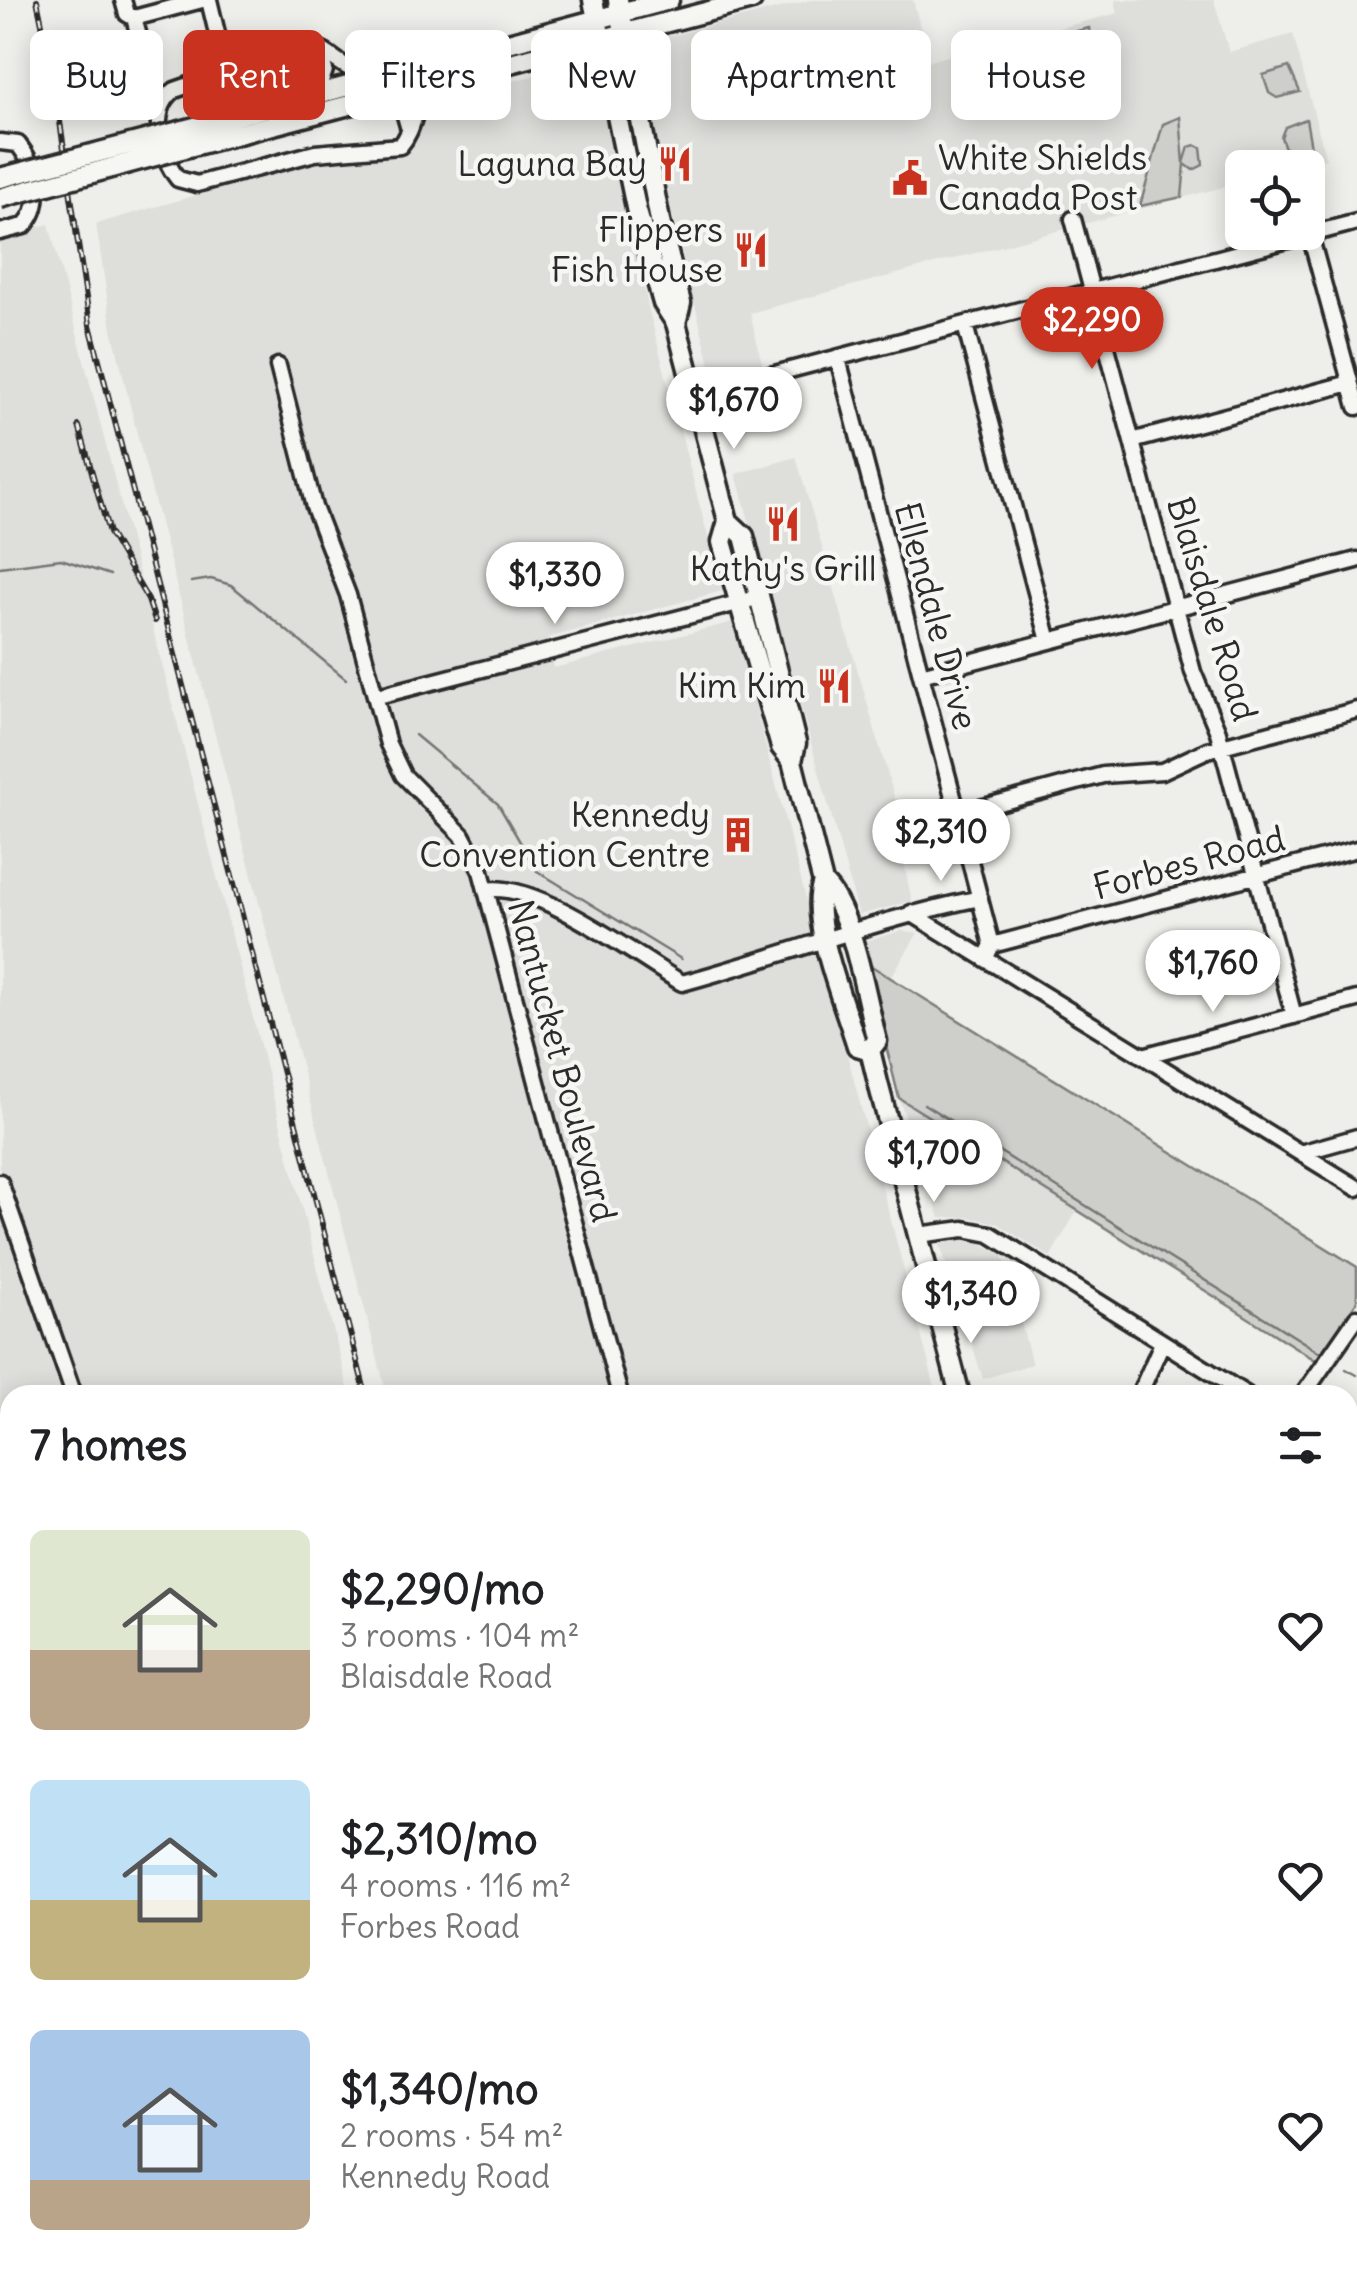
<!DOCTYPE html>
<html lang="en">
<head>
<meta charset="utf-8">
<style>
  :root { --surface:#fff; --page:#f2f2f2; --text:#202124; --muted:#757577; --accent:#c8321e }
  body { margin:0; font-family:Delius,sans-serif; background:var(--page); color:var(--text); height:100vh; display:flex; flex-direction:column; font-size:38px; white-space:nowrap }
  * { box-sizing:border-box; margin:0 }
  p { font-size:32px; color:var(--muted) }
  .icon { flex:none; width:55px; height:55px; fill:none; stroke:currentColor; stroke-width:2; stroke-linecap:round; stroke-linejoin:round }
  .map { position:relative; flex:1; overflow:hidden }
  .side { position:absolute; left:0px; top:1385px; width:1358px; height:892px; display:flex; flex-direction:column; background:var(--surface); border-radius:30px 30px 0 0; box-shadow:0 5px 25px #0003 }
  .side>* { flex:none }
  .top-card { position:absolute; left:30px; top:30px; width:1298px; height:90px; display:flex; gap:20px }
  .fabs { position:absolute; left:1225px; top:150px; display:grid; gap:20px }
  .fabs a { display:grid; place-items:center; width:100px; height:100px; border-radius:15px; background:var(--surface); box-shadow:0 5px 25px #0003; font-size:50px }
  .price { position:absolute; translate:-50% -85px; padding:0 22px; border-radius:35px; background:#fff; color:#222; font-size:32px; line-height:65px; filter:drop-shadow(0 2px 5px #0008) }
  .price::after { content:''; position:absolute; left:50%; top:60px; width:30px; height:22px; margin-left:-15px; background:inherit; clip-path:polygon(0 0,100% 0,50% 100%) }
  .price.active { background:var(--accent); color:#fff }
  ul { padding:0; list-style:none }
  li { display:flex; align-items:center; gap:30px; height:250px; padding:0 30px }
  li span { display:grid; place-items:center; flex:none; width:280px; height:200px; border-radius:15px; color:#555 }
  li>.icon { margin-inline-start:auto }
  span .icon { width:120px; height:120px; fill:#fffc; stroke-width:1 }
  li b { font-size:42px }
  h2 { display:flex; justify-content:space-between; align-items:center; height:120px; padding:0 30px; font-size:42px }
  .tag { padding:0 35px; border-radius:15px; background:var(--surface); box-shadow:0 5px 25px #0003; font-size:35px; line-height:90px }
  .tag.active { background:var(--accent); color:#fff }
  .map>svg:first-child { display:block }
</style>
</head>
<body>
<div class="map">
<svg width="1357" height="2277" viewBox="0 0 1357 2277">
  <rect width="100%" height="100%" fill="#eeeeea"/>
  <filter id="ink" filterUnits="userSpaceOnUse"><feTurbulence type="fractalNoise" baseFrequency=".01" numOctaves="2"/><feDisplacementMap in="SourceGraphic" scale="20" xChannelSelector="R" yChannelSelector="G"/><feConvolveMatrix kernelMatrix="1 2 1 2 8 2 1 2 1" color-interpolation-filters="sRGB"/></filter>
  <g filter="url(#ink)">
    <!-- built -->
    <path fill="#dededb" d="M811,0h102l16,61 189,-48 -3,-13h99l15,52 64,-18 33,125 -31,8 -53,1v14l-492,131 13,54 -49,13 -84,-334z
      M586,61l10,5 53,245 73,280 -174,47 6,30 179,-46 204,773h-550l-250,-961 -25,-105 -16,-105 205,-59 103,-12 12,-18 14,-41 50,-4z
      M49,224l301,1171h-340v823l-10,-36v-1945z
      M796,457l113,391 -8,2 11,51 -53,14 -123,-441z
      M901,931l17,2 -27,44 -26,-15 -3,-20z
      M899,1098l178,113 -27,46 -53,-34 -29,-6 -28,1z
      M960,1240l20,3 23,12 29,109 -49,15 -43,-135z
      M24,2268h554l2,9h-554z
      M613,2268h561l2,9h-560z
      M1216,2268h91l2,8 -90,1z"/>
    <!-- green -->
    <path fill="#cececa" stroke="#7c7c7a" stroke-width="2.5" d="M1089,28l16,63 -102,25 -16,-63z
      M1289,67l11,25 -23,6 -8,-5 -6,-18z
      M1180,117l4,46 5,-16 6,-2 6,3 2,17 -10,5 -8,-6 -3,33 -42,9 23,-82z
      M1306,119l5,28 -24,7 -6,-17 4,-10z
      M865,962l492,305v34l-40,60 -418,-263z"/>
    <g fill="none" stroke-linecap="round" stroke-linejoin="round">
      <!-- stream -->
      <path stroke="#757573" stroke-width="2.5" d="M0,567l61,-8 49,16
        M191,582l20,-3 20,6 115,94
        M415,735l83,69 39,67 144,88
        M924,1104l395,248
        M1346,1369l11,6"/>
      <defs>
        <path id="minor" d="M123,0l4,14 7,4 9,33
          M209,0l17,71
          M134,18l68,-18
          M375,74c-34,1 -44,-28 -72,-29l-128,45c-27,19 -16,66 3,89l19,5 118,-31 85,-7c17,-19 13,-45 33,-64
          M317,93l8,-23 -8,-23
          M381,97l23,15 4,14
          M0,142l18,2c18,22 28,60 6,82l-24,6
          M1073,219l120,453 25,60 76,284
          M1310,235l47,172
          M965,325l84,316
          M838,359l154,586
          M278,366l36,141 34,88 40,149 15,31 59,60 19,36 139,524
          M694,395l663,-173
          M1132,441l218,-58
          M921,675l436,-115
          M378,696l383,-99
          M958,814l145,-39 59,-4 45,-21 150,-40
          M486,890c50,-10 150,66 196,93 100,-27 196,-64 298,-85
          M911,913l446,275
          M988,953l4,-8 365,-96
          M1143,1056l214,-57
          M1300,1153l57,-16
          M0,1182l74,213
          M918,1235l46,-6 26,5 257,161
          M1139,1395l23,-52
          M1303,1395l54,-78
          M1348,1456l9,6
          M1348,1641l9,33
          M1348,1768l9,-3
          M1348,2138l9,34
          M310,2268l2,9"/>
        <path id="major" d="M593,0l43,208 27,95 13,20 52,198 -6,21 59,205 11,14 31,122c30,26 43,117 54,158l-7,9 8,33 82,312
          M618,0l43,226 20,77 -5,20
          M176,132l493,-132
          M181,149l571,-149
          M728,521l16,15 52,207 -4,18
          M823,883c-15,34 22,123 34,163l13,4
          M0,2242l10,35
          M1183,2268l4,9
          M1199,2268l1,9"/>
      </defs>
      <!-- minor casing -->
      <use href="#minor" stroke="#2b2b2b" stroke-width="21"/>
      <!-- major casing -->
      <use href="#major" stroke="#2b2b2b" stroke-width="25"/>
      <!-- minor -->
      <use href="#minor" stroke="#f6f6f2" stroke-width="14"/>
      <!-- major -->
      <use href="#major" stroke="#f6f6f2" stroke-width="18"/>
      <defs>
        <path id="rail" d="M37,0l17,81 36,244 276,1070
          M79,426l30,107 39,67 7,21
          M590,2268l2,9"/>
      </defs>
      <!-- rail casing -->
      <use href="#rail" stroke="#2b2b2b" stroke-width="6"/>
      <!-- rail -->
      <use href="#rail" stroke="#f6f6f2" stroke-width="2.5" stroke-dasharray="8" stroke-linecap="butt"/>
      <defs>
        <path id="major-bridge" d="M0,178l176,-46
          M0,198l181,-49"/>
      </defs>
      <!-- major-bridge casing -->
      <use href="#major-bridge" stroke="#2b2b2b" stroke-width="25" stroke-linecap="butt"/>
      <!-- major-bridge -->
      <use href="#major-bridge" stroke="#f6f6f2" stroke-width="18"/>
    </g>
  </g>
  <!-- icons -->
  <defs>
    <symbol id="restaurant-bare" viewBox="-9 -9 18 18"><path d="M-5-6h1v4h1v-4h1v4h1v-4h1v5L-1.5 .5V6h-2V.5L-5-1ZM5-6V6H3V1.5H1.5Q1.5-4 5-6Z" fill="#c8321e" stroke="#f6f6f2" stroke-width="2.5" paint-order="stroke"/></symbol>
    <symbol id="civic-bare" viewBox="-9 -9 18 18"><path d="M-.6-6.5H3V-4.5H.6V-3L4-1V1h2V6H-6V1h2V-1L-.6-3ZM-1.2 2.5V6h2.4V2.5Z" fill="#c8321e" stroke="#f6f6f2" stroke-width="2.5" paint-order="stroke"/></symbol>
    <symbol id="building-bare" viewBox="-9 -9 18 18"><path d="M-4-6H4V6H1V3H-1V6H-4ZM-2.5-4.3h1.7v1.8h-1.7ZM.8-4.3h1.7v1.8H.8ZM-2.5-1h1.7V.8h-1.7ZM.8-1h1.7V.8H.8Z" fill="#c8321e" stroke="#f6f6f2" stroke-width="2.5" paint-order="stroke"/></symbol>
  </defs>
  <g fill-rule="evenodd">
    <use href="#restaurant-bare" x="650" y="139" width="50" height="50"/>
    <use href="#civic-bare" x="885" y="153" width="50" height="50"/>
    <use href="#restaurant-bare" x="726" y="225" width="50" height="50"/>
    <use href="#restaurant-bare" x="758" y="499" width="50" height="50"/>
    <use href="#restaurant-bare" x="809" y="661" width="50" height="50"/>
    <use href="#building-bare" x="713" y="810" width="50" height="50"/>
  </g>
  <g text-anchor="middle" stroke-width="9" stroke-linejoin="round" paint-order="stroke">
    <!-- poi labels -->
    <g font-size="35" fill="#2b2b2b" stroke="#f6f6f2" text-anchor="end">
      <text x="938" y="170" text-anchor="start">White Shields<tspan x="938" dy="40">Canada Post</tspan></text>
      <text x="647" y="176">Laguna Bay</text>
      <text x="723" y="242">Flippers<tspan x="723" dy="40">Fish House</tspan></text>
      <text x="783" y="581" text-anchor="middle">Kathy's Grill</text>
      <text x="806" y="698">Kim Kim</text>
      <text x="710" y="827">Kennedy<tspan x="710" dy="40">Convention Centre</tspan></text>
    </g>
    <!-- street labels -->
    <g font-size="35" fill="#2b2b2b" stroke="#f6f6f2">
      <text transform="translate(1212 609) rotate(73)" y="12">Blaisdale Road</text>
      <text transform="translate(936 616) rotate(75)" y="12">Ellendale Drive</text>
      <text transform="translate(1189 863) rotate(-15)" y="12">Forbes Road</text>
      <text transform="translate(562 1061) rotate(75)" y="12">Nantucket Boulevard</text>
    </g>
  </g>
</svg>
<div class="fabs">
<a><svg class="icon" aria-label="locate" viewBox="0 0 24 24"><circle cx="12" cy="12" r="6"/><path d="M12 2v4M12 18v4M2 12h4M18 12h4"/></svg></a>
</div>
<b class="price active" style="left:1092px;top:372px">$2,290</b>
<b class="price" style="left:734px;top:452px">$1,670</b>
<b class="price" style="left:555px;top:627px">$1,330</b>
<b class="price" style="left:941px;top:884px">$2,310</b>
<b class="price" style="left:1213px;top:1015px">$1,760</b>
<b class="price" style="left:934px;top:1205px">$1,700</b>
<b class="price" style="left:971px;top:1346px">$1,340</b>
<div class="top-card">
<a class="tag">Buy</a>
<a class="tag active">Rent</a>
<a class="tag">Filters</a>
<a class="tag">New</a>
<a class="tag">Apartment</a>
<a class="tag">House</a>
</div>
<section class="side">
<h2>7 homes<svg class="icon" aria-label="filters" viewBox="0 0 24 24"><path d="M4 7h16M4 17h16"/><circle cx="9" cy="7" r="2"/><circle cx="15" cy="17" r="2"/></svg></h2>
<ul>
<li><span style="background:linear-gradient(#dfe7d0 60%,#b9a48a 0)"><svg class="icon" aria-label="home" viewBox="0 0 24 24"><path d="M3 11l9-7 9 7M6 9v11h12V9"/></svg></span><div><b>$2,290/mo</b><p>3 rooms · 104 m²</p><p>Blaisdale Road</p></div><svg class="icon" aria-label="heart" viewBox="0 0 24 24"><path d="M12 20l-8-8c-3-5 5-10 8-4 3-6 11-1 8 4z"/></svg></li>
<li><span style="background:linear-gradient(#bfe0f5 60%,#c2b280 0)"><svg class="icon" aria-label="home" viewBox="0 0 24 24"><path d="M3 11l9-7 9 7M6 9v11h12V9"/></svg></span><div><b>$2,310/mo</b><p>4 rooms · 116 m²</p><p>Forbes Road</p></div><svg class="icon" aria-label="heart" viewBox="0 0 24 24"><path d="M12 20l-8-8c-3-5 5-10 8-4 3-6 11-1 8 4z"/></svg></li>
<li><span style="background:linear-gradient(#a9c7e8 75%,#b9a48a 0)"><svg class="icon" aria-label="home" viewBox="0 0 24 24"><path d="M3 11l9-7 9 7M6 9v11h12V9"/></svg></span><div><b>$1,340/mo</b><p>2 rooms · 54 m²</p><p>Kennedy Road</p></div><svg class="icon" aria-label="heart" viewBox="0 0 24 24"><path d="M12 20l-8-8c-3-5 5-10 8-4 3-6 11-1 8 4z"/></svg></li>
</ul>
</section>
</div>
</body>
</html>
